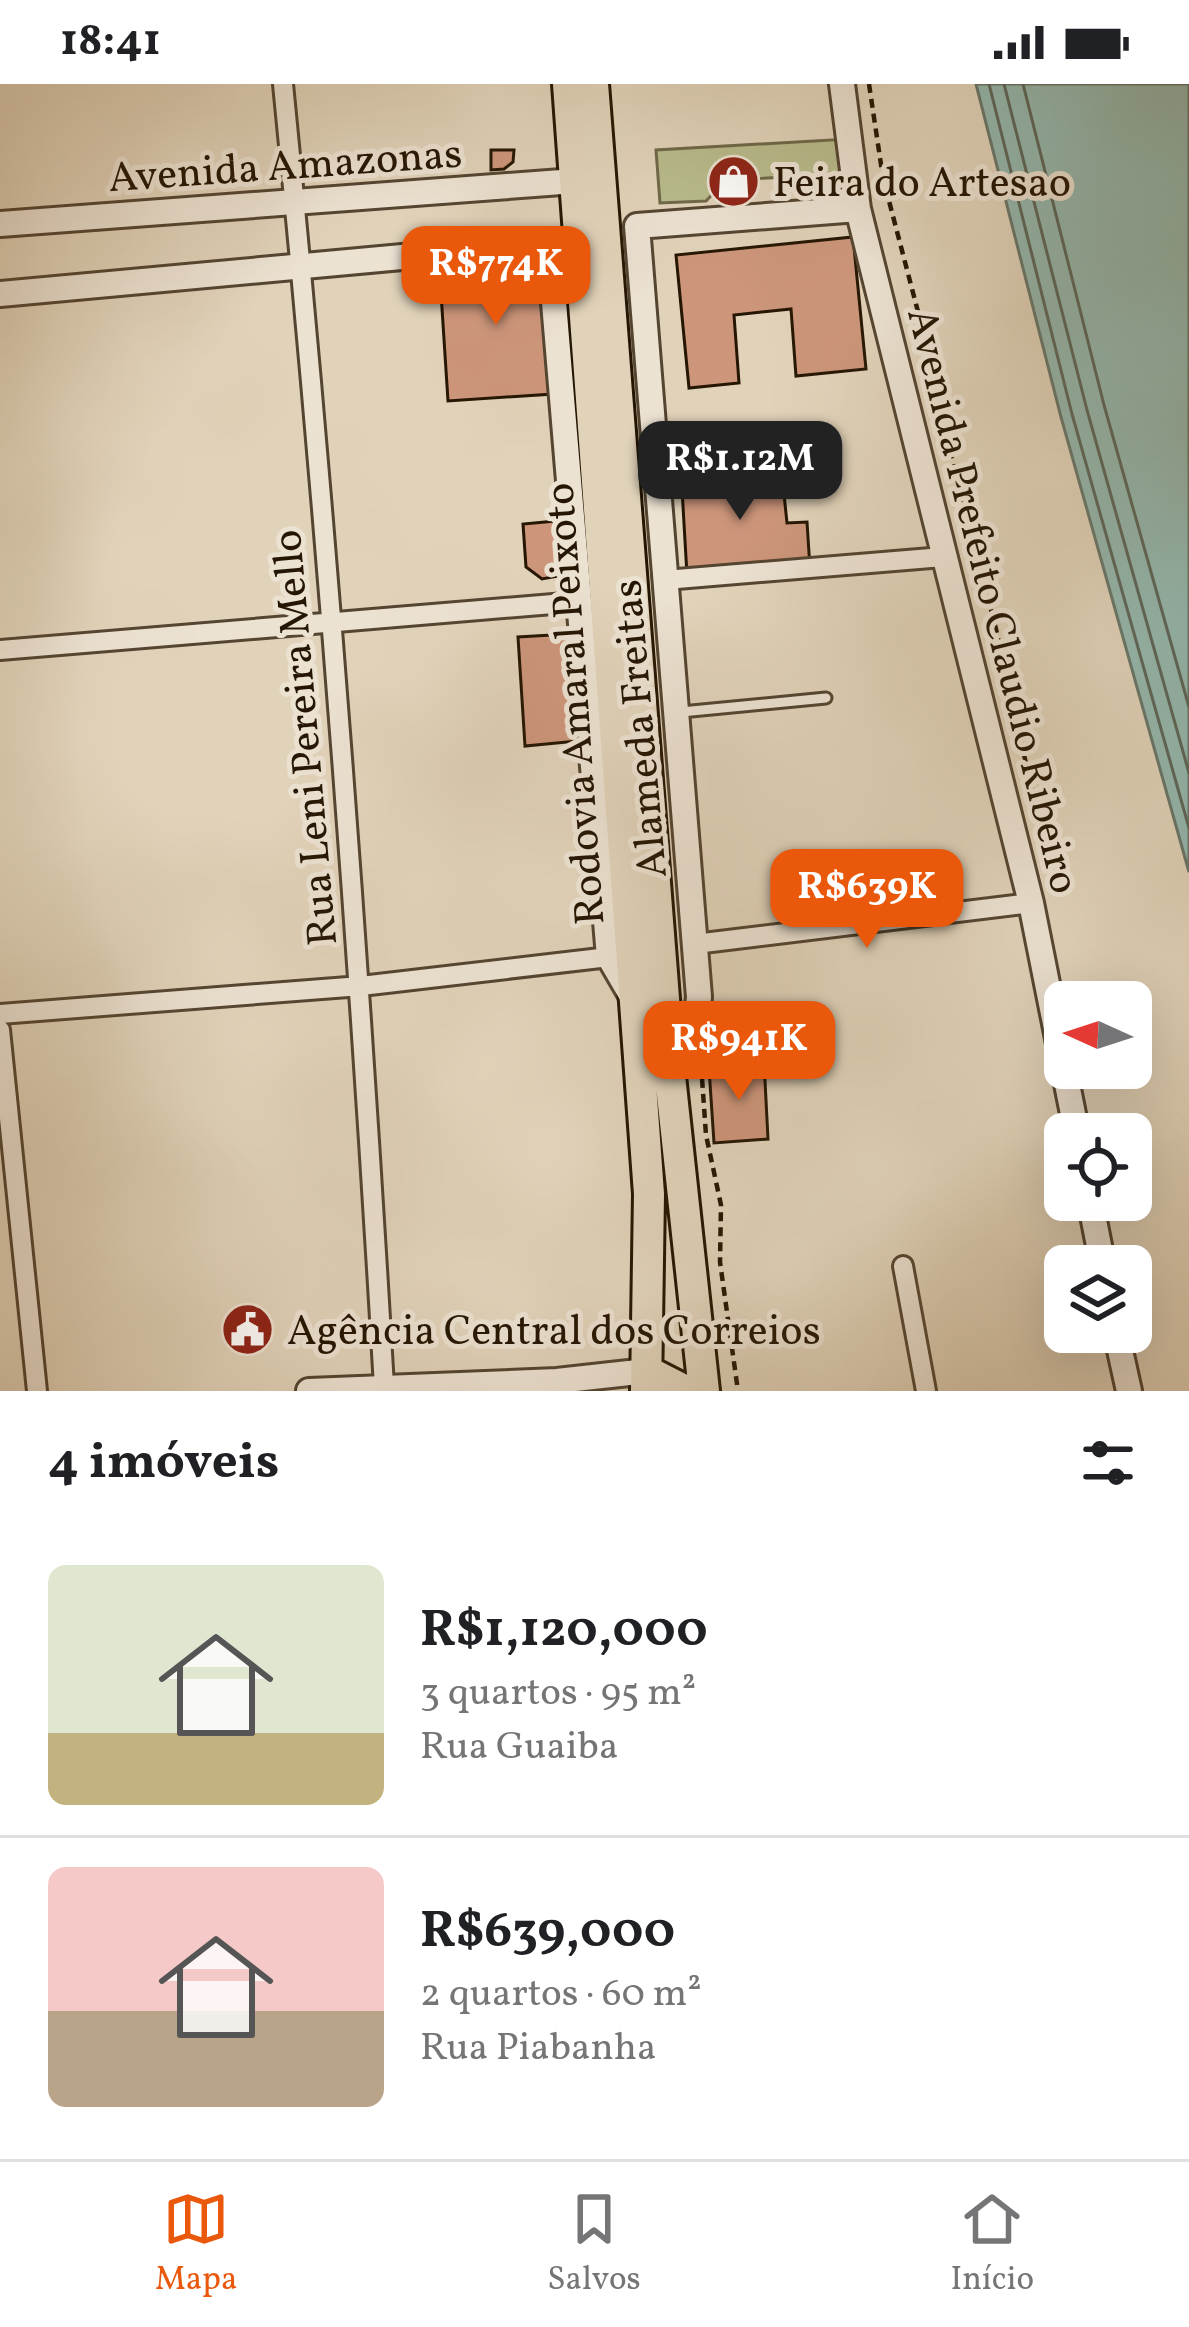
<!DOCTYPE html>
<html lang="pt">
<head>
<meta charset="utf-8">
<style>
  :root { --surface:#fff; --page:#f6f6f6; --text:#202124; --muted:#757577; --line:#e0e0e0; --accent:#ea580c }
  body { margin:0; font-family:Vollkorn,serif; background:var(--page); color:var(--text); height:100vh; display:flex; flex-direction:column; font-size:45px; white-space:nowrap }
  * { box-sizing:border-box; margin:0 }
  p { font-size:39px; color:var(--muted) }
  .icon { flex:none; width:66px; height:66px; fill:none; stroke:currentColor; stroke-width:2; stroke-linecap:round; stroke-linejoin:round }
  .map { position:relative; height:1307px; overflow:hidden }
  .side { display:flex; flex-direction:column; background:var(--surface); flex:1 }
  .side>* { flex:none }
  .needle { width:78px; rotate:273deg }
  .fabs { position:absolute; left:1044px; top:897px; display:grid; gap:24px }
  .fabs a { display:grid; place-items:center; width:108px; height:108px; border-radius:18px; background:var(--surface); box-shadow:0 12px 48px #0002; font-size:60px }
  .price { position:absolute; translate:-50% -102px; padding:0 27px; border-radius:24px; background:var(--accent); color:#fff; font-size:39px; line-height:78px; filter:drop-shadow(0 3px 6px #0008) }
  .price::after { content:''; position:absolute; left:50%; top:72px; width:36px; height:27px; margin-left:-18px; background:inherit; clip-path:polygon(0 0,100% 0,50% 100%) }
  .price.active { background:#222; color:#fff }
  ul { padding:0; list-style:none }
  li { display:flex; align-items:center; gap:36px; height:300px; padding:0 48px }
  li+li { border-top:3px solid var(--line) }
  li span { display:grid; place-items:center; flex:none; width:336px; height:240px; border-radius:18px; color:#555 }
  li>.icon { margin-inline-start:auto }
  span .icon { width:144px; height:144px; fill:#fffc; stroke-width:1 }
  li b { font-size:51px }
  h2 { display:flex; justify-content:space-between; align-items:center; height:144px; padding:0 48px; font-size:51px }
  .status { display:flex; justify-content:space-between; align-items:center; height:84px; padding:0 60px; background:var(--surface); direction:ltr }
  .status svg { height:33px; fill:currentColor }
  .menu { display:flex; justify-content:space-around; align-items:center; height:168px; border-top:3px solid var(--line); background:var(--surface); font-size:33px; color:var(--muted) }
  .menu a { display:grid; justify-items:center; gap:6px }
  .menu .active { color:var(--accent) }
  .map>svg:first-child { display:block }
</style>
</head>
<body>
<div class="status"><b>18:41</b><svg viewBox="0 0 49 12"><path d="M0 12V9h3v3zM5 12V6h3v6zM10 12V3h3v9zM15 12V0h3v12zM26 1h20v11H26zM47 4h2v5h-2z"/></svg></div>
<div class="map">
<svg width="1189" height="1307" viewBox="0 0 1189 1307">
  <rect width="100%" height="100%" fill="#e1d3ba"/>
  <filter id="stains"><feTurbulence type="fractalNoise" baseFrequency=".00167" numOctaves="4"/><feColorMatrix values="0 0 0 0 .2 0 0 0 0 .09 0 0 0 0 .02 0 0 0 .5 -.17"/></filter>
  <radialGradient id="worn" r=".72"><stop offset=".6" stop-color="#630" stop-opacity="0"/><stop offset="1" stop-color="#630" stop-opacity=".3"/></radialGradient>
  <!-- green -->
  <path fill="#b8bb8c" stroke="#6e6848" stroke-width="3" d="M848,55l4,35 -126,6 -20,21 -46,2 -4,-53z"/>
  <!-- water -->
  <path fill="#94b8af" stroke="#68776a" stroke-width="3" d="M976,0h213v788l-128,-455z"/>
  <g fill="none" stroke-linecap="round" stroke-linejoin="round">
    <!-- shore -->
    <path stroke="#5c6759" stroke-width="3" d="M989,0l83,330 117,414
      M1004,0l83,326 102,363
      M1023,0l81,321 85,302"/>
  </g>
  <!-- building -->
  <path fill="#cd967b" stroke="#251603" stroke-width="3" d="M491,66h23l-1,12 -9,7 -13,1z
    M853,153l13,132 -70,7 -5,-67 -57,6 5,68 -50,5 -13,-133z
    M543,169l10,141 -105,7 -9,-139z
    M781,381l6,58 20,-1 3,46 -123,7 -6,-103z
    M567,436l4,42 -7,13 -22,4 -16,-12 -3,-43z
    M569,550l9,107 -53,5 -7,-109z
    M764,977l4,78 -54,4 -5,-75z"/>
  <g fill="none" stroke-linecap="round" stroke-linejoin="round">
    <defs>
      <path id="service" d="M681,628l145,-14"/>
      <path id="minor" d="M283,0c43,433 76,868 101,1303
        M665,496l278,-23
        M0,566l577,-48
        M695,860l336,-41
        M0,930l361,-28 248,-29
        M0,946l37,361
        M903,1182l23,125"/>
      <path id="tertiary" d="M842,0l16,125 173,694 46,231
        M0,140l575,-43
        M549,159l60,714 25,43
        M0,210l565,-52
        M671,990l26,-59 2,-18 -62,-771 221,-17
        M1090,1116l13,66
        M1116,1248l13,59
        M309,1307l248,-10 90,-10"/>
      <path id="trunk" d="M568,0l81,1110 -3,197
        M593,0l77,992 34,315
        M647,1287l39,20"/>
    </defs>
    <!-- service casing -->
    <use href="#service" stroke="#544531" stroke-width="15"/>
    <!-- minor casing -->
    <use href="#minor" stroke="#544531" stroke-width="24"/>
    <!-- tertiary casing -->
    <use href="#tertiary" stroke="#544531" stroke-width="30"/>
    <!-- trunk casing -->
    <use href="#trunk" stroke="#251603" stroke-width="36"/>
    <!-- path -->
    <path stroke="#251603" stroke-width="4.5" stroke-dasharray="9 6" stroke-linecap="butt" d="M869,0l14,94 56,214 8,48 49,189 49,220
      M701,980l5,71 15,70 -1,57 18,129"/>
    <!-- service -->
    <use href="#service" stroke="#ece2d2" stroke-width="9"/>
    <!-- minor -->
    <use href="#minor" stroke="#ece2d2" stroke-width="18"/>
    <!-- tertiary -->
    <use href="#tertiary" stroke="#ece2d2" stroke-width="24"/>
    <!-- trunk -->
    <use href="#trunk" stroke="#e1d3ba" stroke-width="30"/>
  </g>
  <!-- icons -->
  <defs>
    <symbol id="shop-disc" viewBox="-11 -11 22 22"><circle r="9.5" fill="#8f2418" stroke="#ece2d2"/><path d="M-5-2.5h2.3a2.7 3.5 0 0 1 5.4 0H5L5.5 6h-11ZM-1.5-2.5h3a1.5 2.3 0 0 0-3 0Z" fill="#fff"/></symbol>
    <symbol id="civic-disc" viewBox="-11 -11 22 22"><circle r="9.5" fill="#8f2418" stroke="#ece2d2"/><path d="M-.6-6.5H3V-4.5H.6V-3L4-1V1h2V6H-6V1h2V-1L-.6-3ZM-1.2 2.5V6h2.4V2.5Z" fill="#fff"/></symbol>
  </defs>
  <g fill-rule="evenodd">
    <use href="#shop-disc" x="704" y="68" width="59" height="59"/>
    <use href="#civic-disc" x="218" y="1216" width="59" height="59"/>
  </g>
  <g text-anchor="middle" stroke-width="10" stroke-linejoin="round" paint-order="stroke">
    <!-- street labels -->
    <g font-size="42" fill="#251603" stroke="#ece2d2">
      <text transform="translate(285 80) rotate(-4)" y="15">Avenida Amazonas</text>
      <text transform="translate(995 516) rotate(76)" y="15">Avenida Prefeito Claudio Ribeiro</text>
      <text transform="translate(573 620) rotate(-94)" y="15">Rodovia Amaral Peixoto</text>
      <text transform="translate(638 645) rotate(-95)" y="15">Alameda Freitas</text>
      <text transform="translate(303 654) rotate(-95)" y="15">Rua Leni Pereira Mello</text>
    </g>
    <!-- poi labels -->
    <g font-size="42" fill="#251603" stroke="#ece2d2" text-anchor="start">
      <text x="773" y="112">Feira do Artesao</text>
      <text x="287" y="1260">Agência Central dos Correios</text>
    </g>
  </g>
  <rect width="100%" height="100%" filter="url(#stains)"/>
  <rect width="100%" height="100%" fill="url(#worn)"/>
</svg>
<div class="fabs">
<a><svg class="needle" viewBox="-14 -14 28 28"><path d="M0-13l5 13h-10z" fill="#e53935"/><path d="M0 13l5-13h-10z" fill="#757577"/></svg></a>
<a><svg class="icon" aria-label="locate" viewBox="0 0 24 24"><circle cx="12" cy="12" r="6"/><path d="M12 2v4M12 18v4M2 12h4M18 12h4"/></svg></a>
<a><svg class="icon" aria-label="layers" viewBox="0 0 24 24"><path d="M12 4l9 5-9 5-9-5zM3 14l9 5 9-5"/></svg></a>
</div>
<b class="price" style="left:496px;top:244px">R$774K</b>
<b class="price active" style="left:740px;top:439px">R$1.12M</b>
<b class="price" style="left:867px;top:867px">R$639K</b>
<b class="price" style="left:739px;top:1019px">R$941K</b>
</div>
<section class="side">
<h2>4 imóveis<svg class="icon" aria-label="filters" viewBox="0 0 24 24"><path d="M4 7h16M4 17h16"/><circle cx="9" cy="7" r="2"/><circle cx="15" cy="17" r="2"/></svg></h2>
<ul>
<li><span style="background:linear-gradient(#dfe7d0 70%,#c2b280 0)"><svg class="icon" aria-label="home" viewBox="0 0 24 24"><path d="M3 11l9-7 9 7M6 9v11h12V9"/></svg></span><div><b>R$1,120,000</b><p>3 quartos · 95 m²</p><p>Rua Guaiba</p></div></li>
<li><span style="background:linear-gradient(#f6c9c9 60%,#b9a48a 0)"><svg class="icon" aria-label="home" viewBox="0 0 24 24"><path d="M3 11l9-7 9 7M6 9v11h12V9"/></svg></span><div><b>R$639,000</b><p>2 quartos · 60 m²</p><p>Rua Piabanha</p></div></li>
</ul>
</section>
<nav class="menu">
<a class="active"><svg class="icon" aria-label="map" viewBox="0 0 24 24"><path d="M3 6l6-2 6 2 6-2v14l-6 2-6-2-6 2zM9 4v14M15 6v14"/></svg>Mapa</a>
<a><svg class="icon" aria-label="saved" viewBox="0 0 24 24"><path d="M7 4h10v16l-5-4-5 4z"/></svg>Salvos</a>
<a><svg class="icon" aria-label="home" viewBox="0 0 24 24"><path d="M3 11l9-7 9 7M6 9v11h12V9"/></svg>Início</a>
</nav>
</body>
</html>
